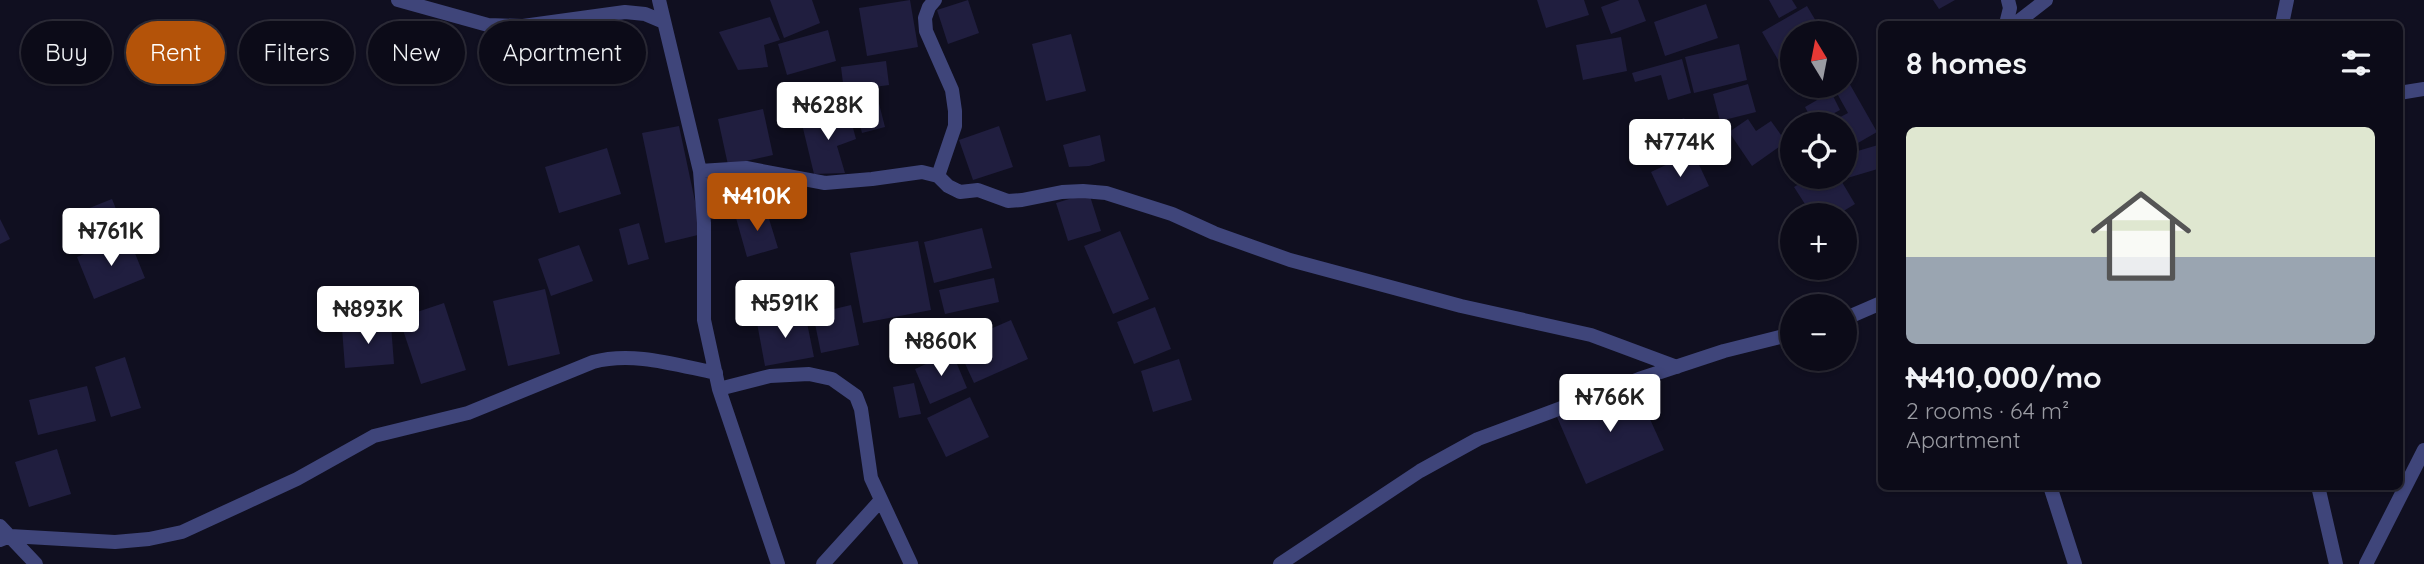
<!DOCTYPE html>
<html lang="en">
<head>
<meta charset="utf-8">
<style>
  :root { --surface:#0c0b18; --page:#151421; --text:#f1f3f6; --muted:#9a9ba2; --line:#2c2b37; --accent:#b45309 }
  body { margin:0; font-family:Quicksand,sans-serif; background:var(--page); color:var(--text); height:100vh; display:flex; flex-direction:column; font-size:26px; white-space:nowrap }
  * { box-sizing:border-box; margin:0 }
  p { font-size:23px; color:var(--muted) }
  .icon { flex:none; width:38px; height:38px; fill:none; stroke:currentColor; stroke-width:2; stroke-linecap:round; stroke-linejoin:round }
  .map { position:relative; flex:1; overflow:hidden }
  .details { position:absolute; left:1878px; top:21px; width:525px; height:469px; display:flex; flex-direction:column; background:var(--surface); border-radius:10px; box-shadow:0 2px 5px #0004,0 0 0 2px var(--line) }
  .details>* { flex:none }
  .top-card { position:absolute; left:21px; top:21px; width:665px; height:63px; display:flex; gap:14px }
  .needle { width:46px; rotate:350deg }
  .buttons { position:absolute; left:1780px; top:21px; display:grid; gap:14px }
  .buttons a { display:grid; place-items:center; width:77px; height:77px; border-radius:50%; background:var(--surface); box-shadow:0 2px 5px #0004,0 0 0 2px var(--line); font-size:35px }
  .price { position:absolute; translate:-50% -60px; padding:0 16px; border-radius:7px; background:#fff; color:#222; font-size:23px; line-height:46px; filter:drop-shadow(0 2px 4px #0008) }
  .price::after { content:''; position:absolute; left:50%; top:42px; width:21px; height:16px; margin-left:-10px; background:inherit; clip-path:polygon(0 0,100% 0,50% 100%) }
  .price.current { background:var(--accent); color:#fff }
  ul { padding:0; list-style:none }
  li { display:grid; align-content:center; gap:14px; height:371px; padding:0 28px }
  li+li { border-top:2px solid var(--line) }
  li span { display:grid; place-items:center; height:217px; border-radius:10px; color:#555 }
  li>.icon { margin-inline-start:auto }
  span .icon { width:126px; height:126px; fill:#fffc; stroke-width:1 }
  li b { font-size:30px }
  h2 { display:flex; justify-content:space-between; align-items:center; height:84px; padding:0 28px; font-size:30px }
  .pill { padding:0 24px; border-radius:32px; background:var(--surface); box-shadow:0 2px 5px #0004,0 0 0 2px var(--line); font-size:24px; line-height:63px }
  .pill.current { background:var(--accent); color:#fff }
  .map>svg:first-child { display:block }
</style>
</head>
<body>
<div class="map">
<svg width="2424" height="564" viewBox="0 0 2424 564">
  <rect width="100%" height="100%" fill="#100f20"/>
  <!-- building -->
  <path fill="#201e3f" d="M770,0h42l8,23 -36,15z
    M910,0l8,47 -51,9 -8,-48z
    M968,0l11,33 -31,11 -11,-34z
    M1537,0h47l5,15 -43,13z
    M1620,0h18l8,21 -35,13 -10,-27z
    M1769,0h23l5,8 -18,10z
    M1933,0h22l-16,9z
    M1706,4l12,34 -53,18 -11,-34z
    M1807,6l16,27h-31v51l-30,-52z
    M770,17l10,23 -16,5 4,22 -30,3 -19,-38z
    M828,30l8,31 -49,14 -9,-31z
    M1071,34l15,57 -40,10 -14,-57z
    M1621,37l6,34 -44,9 -7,-35z
    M1739,44l8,36 -53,13 -9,-36z
    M1682,59l9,34 -23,7 -7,-25 -26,7 -3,-9z
    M886,61l3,24 -45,6 -3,-24z
    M1848,81l29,51 -33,19v-27h-17l21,-11 -14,-25 10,-2v-3z
    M1748,84l8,28 -36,9 -7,-27z
    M1793,86h22l-17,9z
    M876,92l9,35 -23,6 -9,-35z
    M1831,92l9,18 -26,14 -9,-17z
    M763,109l10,46 -45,10 -10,-46z
    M849,113l7,26 -19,7 8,27 -31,1 -13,-54z
    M1684,118l13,26 -37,17 -12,-26z
    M1748,119l8,12 15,-10 15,21 -34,24 -23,-34z
    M679,126l23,108 -37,9 -23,-110z
    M999,126l14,41 -40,13 -14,-40z
    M1100,135l5,26 -16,5 -20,1 -6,-22z
    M1878,145l3,23 -37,11v-24z
    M607,148l14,46 -62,19 -14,-46z
    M1693,152l16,34 -42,20 -16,-34z
    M763,174l8,25 -34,11 -8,-24z
    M1811,177h28l16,27 -18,11h-25l-18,-28z
    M1089,193l12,38 -33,10 -12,-38z
    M112,199l12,30 -40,16 -12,-30z
    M766,209l12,39 -31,9 -11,-39z
    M0,219l10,20 -10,5z
    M639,223l10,36 -21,6 -9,-36z
    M982,228l10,40 -58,15 -10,-41z
    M1120,231l29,68 -36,15 -29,-68z
    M128,236l17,42 -51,21 -17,-42z
    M918,241l13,69 -68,13 -13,-70z
    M579,245l14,36 -42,15 -13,-37z
    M994,278l5,24 -54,12 -6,-24z
    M545,289l15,65 -52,12 -15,-65z
    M444,303l22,67 -45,14 -22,-66z
    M851,305l8,40 -38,8 -8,-39z
    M1155,307l16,42 -37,15 -17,-42z
    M805,313l9,44 -49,9 -8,-43z
    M1011,320l17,39 -54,24 -18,-39z
    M391,325l3,39 -49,4 -3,-40z
    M952,352l15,36 -37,16 -15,-35z
    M125,357l16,51 -30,9 -16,-50z
    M1179,359l13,41 -39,12 -12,-41z
    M914,383l7,31 -22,4 -6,-31z
    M1634,384l30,66 -78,34 -29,-67z
    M87,386l9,35 -58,14 -9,-35z
    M970,397l19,40 -43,20 -19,-39z
    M57,449l14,45 -42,13 -14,-45z"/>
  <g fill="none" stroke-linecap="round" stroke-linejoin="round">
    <!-- street -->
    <path stroke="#3f457a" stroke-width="14" d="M398,0l90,25 35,1 102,-14 20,2 19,8
      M659,0l41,171 4,52v97l15,69 59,175
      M935,0l-6,7 -4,11 1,13 26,59 3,21v15l-17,50
      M2006,24l4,-16 -2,-8
      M2015,24l31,-24
      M2282,24l5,-24
      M2399,93l25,-4
      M700,171l46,-3 79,15 47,-4 50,-7 16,4 10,10 12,6 18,-2 30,11 14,-1 40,-8 21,-1 23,2 66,21 42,19 76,27 171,46 130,29 86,32
      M1844,319l37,-16
      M719,389l51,-13 39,-2 23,5 24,17 5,13 10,69 40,86
      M2050,486l25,78
      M2318,486l18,78
      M0,526l36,38
      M0,540l10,-4 105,6 34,-3 33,-7 115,-53 77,-43 94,-23 125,-51c40,-11 83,3 123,11
      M823,564l58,-64
      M1280,564l140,-93 58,-32 161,-60 85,-28 68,-17
      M2366,564l58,-114"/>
  </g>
</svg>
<div class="buttons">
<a><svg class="needle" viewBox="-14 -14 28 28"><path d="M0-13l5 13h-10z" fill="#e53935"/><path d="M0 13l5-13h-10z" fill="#9a9ba2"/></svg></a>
<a><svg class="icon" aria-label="locate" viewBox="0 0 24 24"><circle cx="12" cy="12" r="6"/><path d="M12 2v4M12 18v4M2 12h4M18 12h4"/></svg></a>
<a>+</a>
<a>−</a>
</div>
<b class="price" style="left:828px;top:142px">₦628K</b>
<b class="price" style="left:1680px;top:179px">₦774K</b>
<b class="price current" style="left:757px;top:233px">₦410K</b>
<b class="price" style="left:111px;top:268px">₦761K</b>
<b class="price" style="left:785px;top:340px">₦591K</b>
<b class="price" style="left:368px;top:346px">₦893K</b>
<b class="price" style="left:941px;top:378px">₦860K</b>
<b class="price" style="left:1610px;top:434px">₦766K</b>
<div class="top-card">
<a class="pill">Buy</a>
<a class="pill current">Rent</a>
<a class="pill">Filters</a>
<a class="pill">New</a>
<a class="pill">Apartment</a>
</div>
<section class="details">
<h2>8 homes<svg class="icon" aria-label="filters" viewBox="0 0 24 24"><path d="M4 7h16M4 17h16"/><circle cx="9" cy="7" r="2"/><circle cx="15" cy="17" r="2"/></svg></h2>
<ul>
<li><span style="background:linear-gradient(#dfe7d0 60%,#9aa5b1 0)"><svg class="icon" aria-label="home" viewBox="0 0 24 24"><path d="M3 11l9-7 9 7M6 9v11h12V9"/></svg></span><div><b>₦410,000/mo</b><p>2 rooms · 64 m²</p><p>Apartment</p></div></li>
</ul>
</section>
</div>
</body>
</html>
